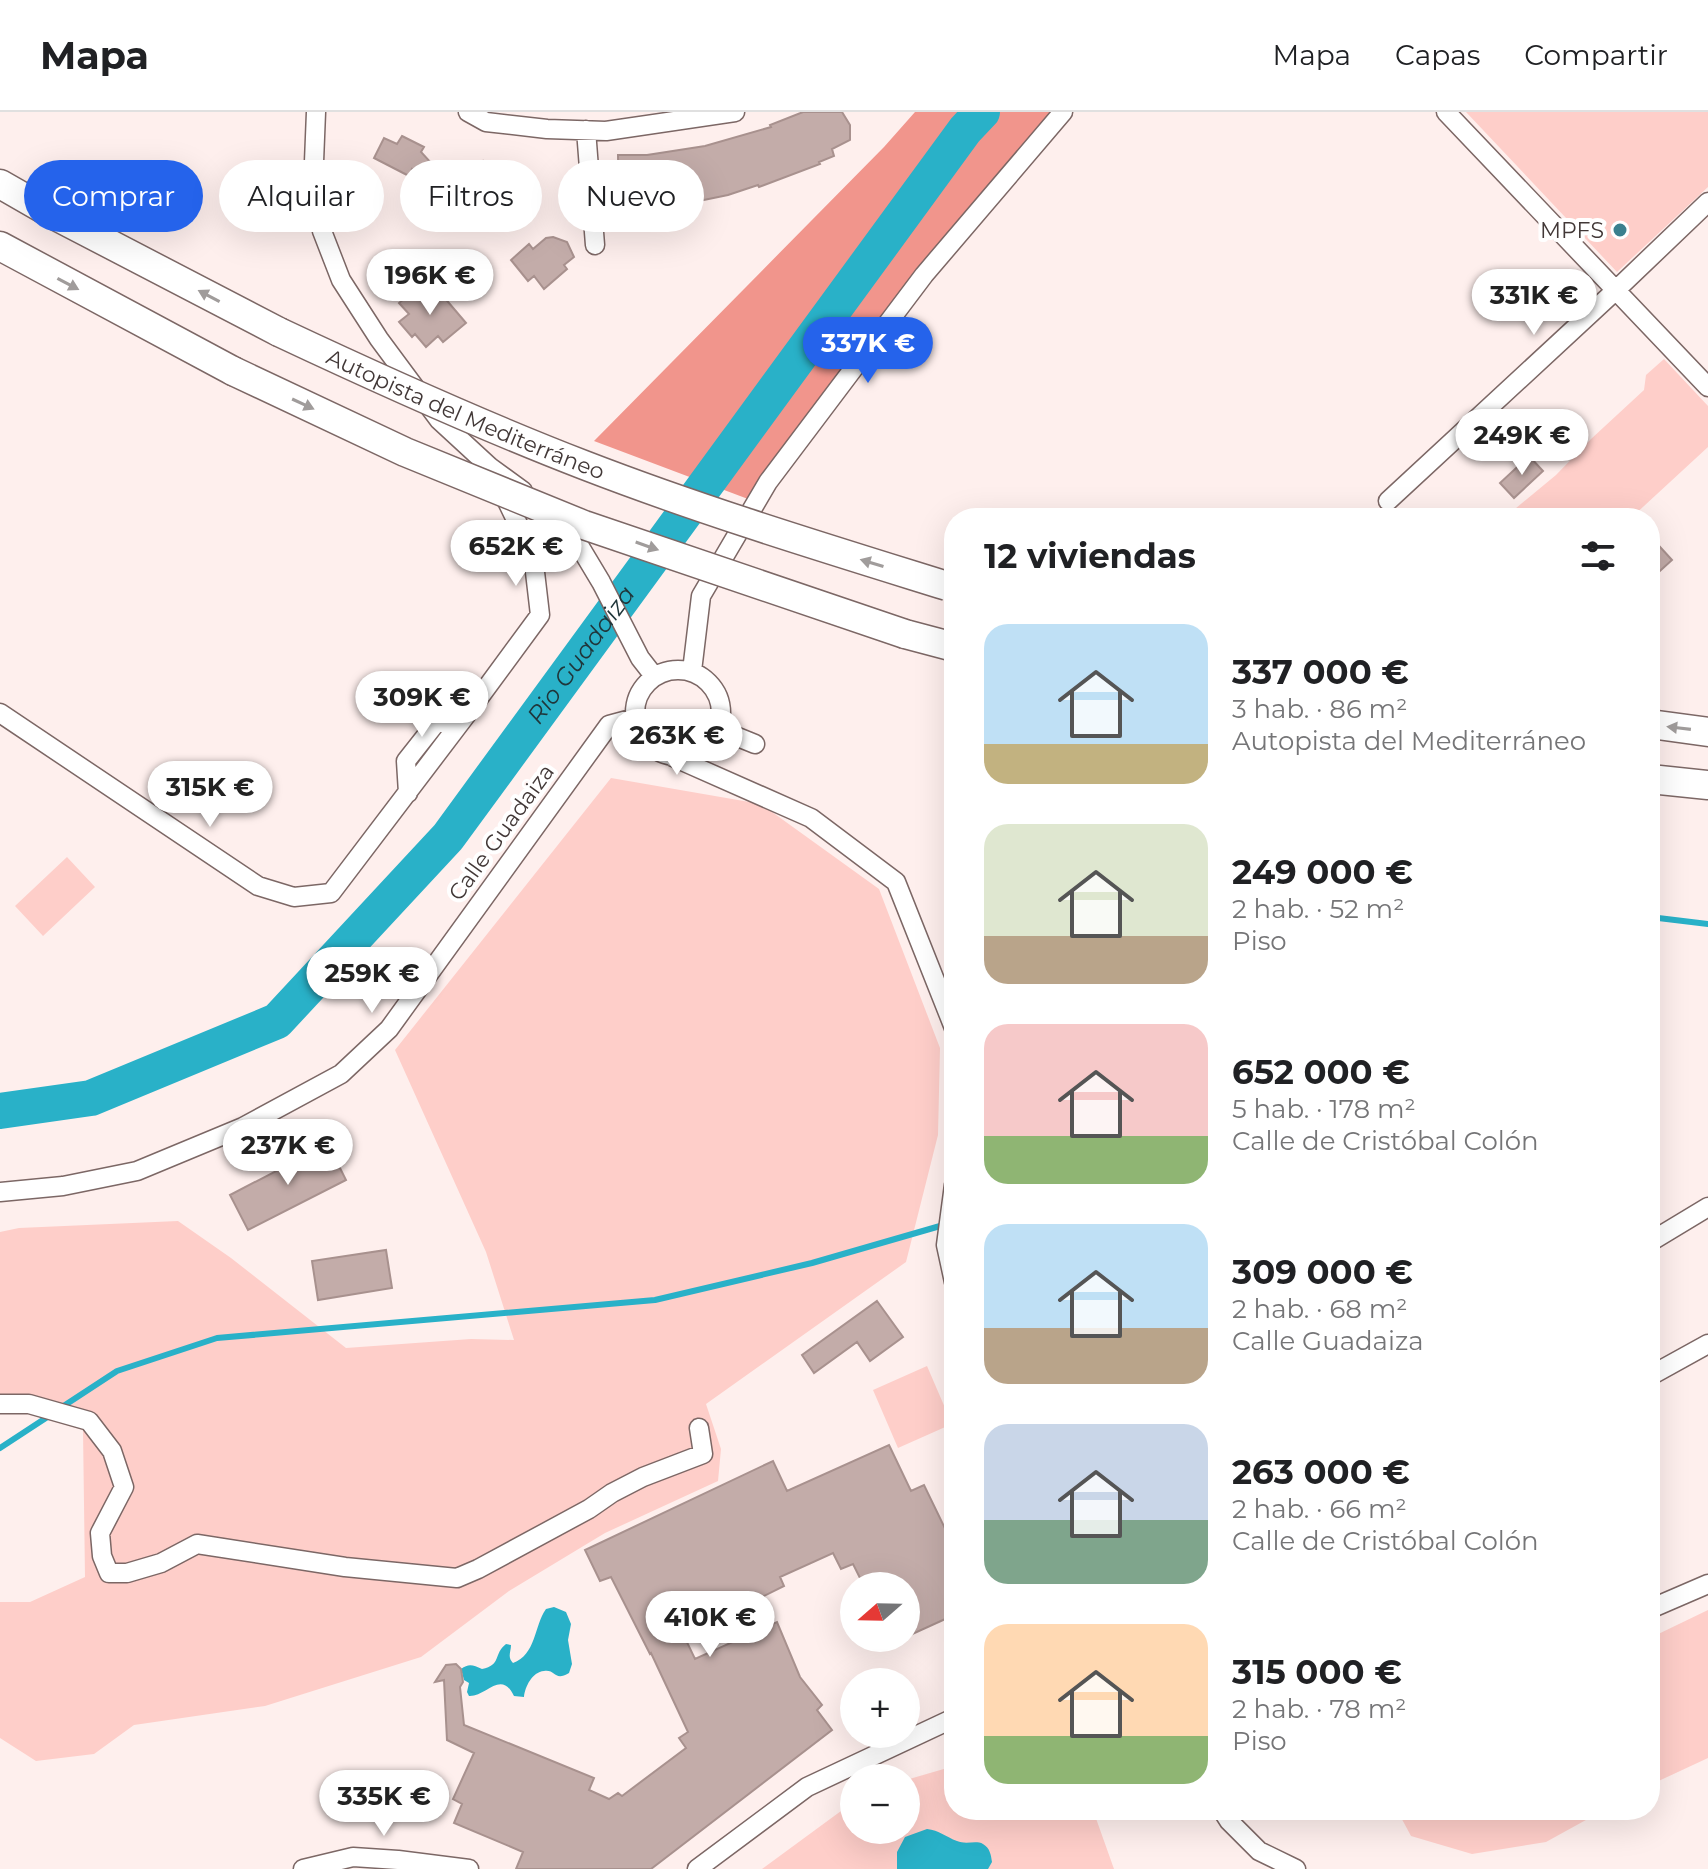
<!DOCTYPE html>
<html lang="es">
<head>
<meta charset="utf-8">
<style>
  :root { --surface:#fff; --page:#f6f6f6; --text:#202124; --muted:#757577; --line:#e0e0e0; --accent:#2563eb }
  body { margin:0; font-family:Montserrat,sans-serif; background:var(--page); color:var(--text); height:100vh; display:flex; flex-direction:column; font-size:30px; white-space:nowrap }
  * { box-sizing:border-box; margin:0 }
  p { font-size:26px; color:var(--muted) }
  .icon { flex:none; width:44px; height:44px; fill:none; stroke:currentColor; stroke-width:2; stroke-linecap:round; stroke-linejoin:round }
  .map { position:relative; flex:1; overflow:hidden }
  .side { position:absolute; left:944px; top:396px; width:716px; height:1312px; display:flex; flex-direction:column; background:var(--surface); border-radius:32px; box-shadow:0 8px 32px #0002 }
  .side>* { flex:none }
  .top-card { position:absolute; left:24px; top:48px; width:760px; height:72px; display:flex; gap:16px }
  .needle { width:52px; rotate:250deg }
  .controls { position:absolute; left:840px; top:1460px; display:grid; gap:16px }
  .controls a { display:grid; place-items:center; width:80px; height:80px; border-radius:50%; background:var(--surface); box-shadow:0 8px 32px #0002; font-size:40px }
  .price { position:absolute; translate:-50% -68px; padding:0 18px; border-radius:28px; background:#fff; color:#222; font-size:26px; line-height:52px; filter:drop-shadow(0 2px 4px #0008) }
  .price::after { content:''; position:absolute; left:50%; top:48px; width:24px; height:18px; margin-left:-12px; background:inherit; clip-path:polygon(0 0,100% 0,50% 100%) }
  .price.on { background:var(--accent); color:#fff }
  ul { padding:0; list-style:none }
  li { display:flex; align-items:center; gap:24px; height:200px; padding:0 40px }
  li span { display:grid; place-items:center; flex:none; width:224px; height:160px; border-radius:24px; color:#555 }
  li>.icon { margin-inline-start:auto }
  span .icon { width:96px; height:96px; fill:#fffc; stroke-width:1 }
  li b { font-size:34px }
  h2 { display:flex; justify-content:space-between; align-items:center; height:96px; padding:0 40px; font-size:34px }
  .chip { padding:0 28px; border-radius:36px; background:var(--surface); box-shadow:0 8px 32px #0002; font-size:28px; line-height:72px }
  .chip.on { background:var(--accent); color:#fff }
  header { display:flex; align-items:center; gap:48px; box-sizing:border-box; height:112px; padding:0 40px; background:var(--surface); border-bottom:2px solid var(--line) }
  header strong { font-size:38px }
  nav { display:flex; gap:44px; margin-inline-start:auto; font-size:28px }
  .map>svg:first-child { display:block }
</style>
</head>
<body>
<header>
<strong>Mapa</strong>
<nav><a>Mapa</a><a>Capas</a><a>Compartir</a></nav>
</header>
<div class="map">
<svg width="1708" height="1757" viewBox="0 0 1708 1757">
  <rect width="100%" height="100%" fill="#feefed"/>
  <!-- green -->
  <path fill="#fecec9" d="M1466,0h242v75l-91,85z
    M1664,247l44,47v41l-77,71h-127l52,-43 35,-36 53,-49 2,-15z
    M611,666l150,26 118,85 61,159 -2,87 -32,127 -200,142 15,45 -3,32 -113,52 -96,58 -88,66 -156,49 -131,19 -40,29 -58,7 -36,-23v-136h30l55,-25 -2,-147 -68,-20 -15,2v-180l19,-4 159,-7 53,37 115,90 125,-9 43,1 -28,-88 -91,-202z
    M67,745l28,30 -52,49 -28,-30z
    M927,1254l25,58 -54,24 -25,-58z
    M1708,1498v148l-58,27v-147z
    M954,1654v44h139l21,59h-352l79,-58 13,-6v25h52v-50z
    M1397,1698h207l-58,32 -74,12 -61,-18z"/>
  <!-- forest -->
  <path fill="#f1958c" d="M915,0h148l-307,390 -162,-61 290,-294z"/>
  <!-- water -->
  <path fill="#29b1c8" d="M554,1495l12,5 5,12 -3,16 4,24 -3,9c-15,9 -13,-4 -25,-2 -12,1 -19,16 -20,26l-10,-1c-13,-27 -28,1 -45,0l-2,-4 2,-9 -5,-3 -3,-11c8,-6 12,-4 21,0 20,-4 11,-15 24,-25l5,1c0,7 -4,12 2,18 23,-8 21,-37 33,-54z
    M927,1717c12,1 19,8 30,12 9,4 19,-1 26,3 7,4 8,11 9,18l-4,7h-91v-17l8,-15z"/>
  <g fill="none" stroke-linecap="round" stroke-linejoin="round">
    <!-- stream -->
    <path stroke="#29b1c8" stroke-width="6" d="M1650,805l58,7
      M62,1295l55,-36 100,-33 438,-38 157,-37 135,-39
      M0,1336l52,-34"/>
    <!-- river -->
    <path stroke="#29b1c8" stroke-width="36" id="s1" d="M0,999l91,-13 186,-77 171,-184 517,-707 17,-18"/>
  </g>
  <!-- building -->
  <path fill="#c3aca9" stroke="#a8918e" stroke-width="2" d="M803,0h39l8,13v15l-18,9 2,7 -15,6 1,2 -61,23 -1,-2 -30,10 -34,7 -75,7 -1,-54h29l58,-9 66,-19 -1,-2z
    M402,24l22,11 -3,5 32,35 -12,12 -29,-30 -3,7 -35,-18 10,-20 13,6z
    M483,49l19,23 -6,5 6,17 -16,13 -12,-13 -6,-43 10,2z
    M553,125l14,5 7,15 -10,8 3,4 -23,20 -10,-13 -6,5 -17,-21 18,-16 4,5 13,-11z
    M416,177l8,11 13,-11 29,34 -23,19 -5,-6 -12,11 -11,-13 -3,3 -13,-15 10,-8 -10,-11z
    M1529,344l14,15 -29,27 -14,-15z
    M1650,424l22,24 -22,20z
    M328,1032l18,36 -98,50 -18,-35z
    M386,1138l6,38 -74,12 -6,-39z
    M877,1189l26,36 -33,24 -13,-19 -43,31 -12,-18z
    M889,1333l22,46 13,-6 30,62v68l-48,22v-51h-42l-11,-22 -12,5 -8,-16 -53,24 4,9 -100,50 11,23 82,-37 23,55 22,28 -5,5 15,20 -181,139h-135l7,-17 -69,-29 8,-19 -9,-5 21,-46 -27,-13 -3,-60 -9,2 11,-17 10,-1 5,5 2,13 -3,5 4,38 130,53 -5,12 20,9 9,-6 4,3 64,-48 -7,-10 9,-6 -37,-79 -1,1 -39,-77 -11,4 -15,-31 188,-89 14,30z"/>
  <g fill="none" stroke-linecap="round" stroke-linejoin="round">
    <defs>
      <path id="minor" d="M316,0l-3,75 9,44 19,49 38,59 60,81 51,47 33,24
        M468,0l18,10 61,7 59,2 129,-19
        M1446,0l262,275
        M586,18l9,115
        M1388,389l228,-211 92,-88
        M559,406l6,4 36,60 39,76 14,18
        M635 601a43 43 0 1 1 86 0a43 43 0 1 1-86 0Z
        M692,559l9,-75 67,-114 156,-207 139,-163
        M476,590l64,-87 -7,-60 -31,-64
        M0,601l258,173 36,11 37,-4 139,-183
        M718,617l37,15
        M673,645l138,61 85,64 58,146
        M408,681l-2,-32 30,-38 25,-1
        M954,1073l-8,60 8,37
        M0,1080l63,-6 74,-15 106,-44 98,-53 48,-45 220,-304 26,-7
        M1650,1130l58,-35
        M1650,1264l58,-32
        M0,1292h29l60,17 23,30 12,36 -24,46 2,23 7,17h18l34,-10 36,-19 148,23 112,11 21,-9 111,-60 23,-16 31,-16 60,-23 -4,-26
        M1650,1497l58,-25
        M1222,1698l7,11 30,30 37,18
        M303,1757l50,-12 45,3 71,9
        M697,1757l110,-82 147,-69"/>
      <path id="highway" d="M0,72l56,32 223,116
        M0,134l233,125
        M905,522l49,13
        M1650,612l58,8
        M1650,667l58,6"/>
    </defs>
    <!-- minor casing -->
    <use href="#minor" stroke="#7c6765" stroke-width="21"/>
    <!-- highway casing -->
    <use href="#highway" stroke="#7c6765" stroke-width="31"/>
    <!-- minor -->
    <use href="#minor" stroke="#fff" stroke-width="18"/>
    <!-- highway -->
    <use href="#highway" stroke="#fff" stroke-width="28"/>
    <defs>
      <g id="highway-bridge">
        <path id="s2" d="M279,220c100,47 201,93 305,133 119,46 241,83 363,121"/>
        <path d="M233,259l172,81 179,73 321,109"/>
      </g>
    </defs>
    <!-- highway-bridge casing -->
    <use href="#highway-bridge" stroke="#7c6765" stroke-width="31" stroke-linecap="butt"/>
    <!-- highway-bridge -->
    <use href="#highway-bridge" stroke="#fff" stroke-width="28"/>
  </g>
  <!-- one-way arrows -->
  <defs><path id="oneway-solid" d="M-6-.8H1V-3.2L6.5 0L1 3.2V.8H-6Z" transform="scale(2)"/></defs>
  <g fill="#a09c9b">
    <use href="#oneway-solid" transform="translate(68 172) rotate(28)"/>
    <use href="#oneway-solid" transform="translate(209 184) rotate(-152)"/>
    <use href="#oneway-solid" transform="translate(303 292) rotate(25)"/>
    <use href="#oneway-solid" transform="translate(647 434) rotate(19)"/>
    <use href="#oneway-solid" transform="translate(872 451) rotate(-163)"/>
    <use href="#oneway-solid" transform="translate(1679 616) rotate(-173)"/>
  </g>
  <!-- markers -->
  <circle fill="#3b808e" stroke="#fff" stroke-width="3" cx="1620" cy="118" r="8"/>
  <g text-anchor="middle" stroke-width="8" stroke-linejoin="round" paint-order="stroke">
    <!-- poi labels -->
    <g font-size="22" fill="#423837" stroke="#fff" text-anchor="end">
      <text x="1604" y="126">MPFS</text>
    </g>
    <!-- street labels -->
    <g font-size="22" fill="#423837" stroke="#fff">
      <text dy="8" stroke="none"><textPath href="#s2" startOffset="204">Autopista del Mediterráneo</textPath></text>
      <text transform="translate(501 720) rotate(-54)" y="8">Calle Guadaiza</text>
    </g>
    <!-- water labels -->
    <g font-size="24" font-style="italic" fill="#20363a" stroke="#fff">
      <text dy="8" stroke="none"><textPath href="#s1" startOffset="770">Rio Guadaiza</textPath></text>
    </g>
  </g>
</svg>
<div class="controls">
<a><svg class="needle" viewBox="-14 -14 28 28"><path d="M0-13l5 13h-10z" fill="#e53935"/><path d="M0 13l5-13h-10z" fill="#757577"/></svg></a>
<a>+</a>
<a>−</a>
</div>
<b class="price" style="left:430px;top:205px">196K €</b>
<b class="price" style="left:1534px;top:225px">331K €</b>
<b class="price on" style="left:868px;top:273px">337K €</b>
<b class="price" style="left:1522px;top:365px">249K €</b>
<b class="price" style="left:516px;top:476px">652K €</b>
<b class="price" style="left:422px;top:627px">309K €</b>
<b class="price" style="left:677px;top:665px">263K €</b>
<b class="price" style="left:210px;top:717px">315K €</b>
<b class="price" style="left:372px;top:903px">259K €</b>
<b class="price" style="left:288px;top:1075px">237K €</b>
<b class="price" style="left:710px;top:1547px">410K €</b>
<b class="price" style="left:384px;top:1726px">335K €</b>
<div class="top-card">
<a class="chip on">Comprar</a>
<a class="chip">Alquilar</a>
<a class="chip">Filtros</a>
<a class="chip">Nuevo</a>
</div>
<section class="side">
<h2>12 viviendas<svg class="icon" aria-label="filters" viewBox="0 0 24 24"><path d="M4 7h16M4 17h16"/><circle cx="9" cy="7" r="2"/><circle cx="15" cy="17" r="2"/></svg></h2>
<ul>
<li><span style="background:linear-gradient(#bfe0f5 75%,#c2b280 0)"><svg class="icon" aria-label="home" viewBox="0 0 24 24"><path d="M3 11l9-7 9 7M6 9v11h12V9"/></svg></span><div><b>337 000 €</b><p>3 hab. · 86 m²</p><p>Autopista del Mediterráneo</p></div></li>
<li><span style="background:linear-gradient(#dfe7d0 70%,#b9a48a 0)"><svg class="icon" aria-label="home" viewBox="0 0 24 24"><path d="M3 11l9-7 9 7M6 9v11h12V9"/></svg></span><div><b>249 000 €</b><p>2 hab. · 52 m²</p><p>Piso</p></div></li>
<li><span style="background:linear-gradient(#f6c9c9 70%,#8fb573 0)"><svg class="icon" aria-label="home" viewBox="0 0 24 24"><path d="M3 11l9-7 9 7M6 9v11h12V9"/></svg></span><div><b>652 000 €</b><p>5 hab. · 178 m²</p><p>Calle de Cristóbal Colón</p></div></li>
<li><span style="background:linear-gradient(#bfe0f5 65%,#b9a48a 0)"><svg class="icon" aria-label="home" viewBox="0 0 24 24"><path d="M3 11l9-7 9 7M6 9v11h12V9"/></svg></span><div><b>309 000 €</b><p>2 hab. · 68 m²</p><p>Calle Guadaiza</p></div></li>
<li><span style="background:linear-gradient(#c9d6e8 60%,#7fa58c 0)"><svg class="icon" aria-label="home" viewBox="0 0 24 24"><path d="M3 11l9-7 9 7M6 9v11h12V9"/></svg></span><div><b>263 000 €</b><p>2 hab. · 66 m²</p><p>Calle de Cristóbal Colón</p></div></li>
<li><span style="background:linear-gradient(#ffd9b3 70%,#8fb573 0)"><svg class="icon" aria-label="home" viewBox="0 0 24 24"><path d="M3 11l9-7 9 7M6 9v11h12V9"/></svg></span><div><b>315 000 €</b><p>2 hab. · 78 m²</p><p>Piso</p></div></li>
</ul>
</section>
</div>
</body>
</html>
